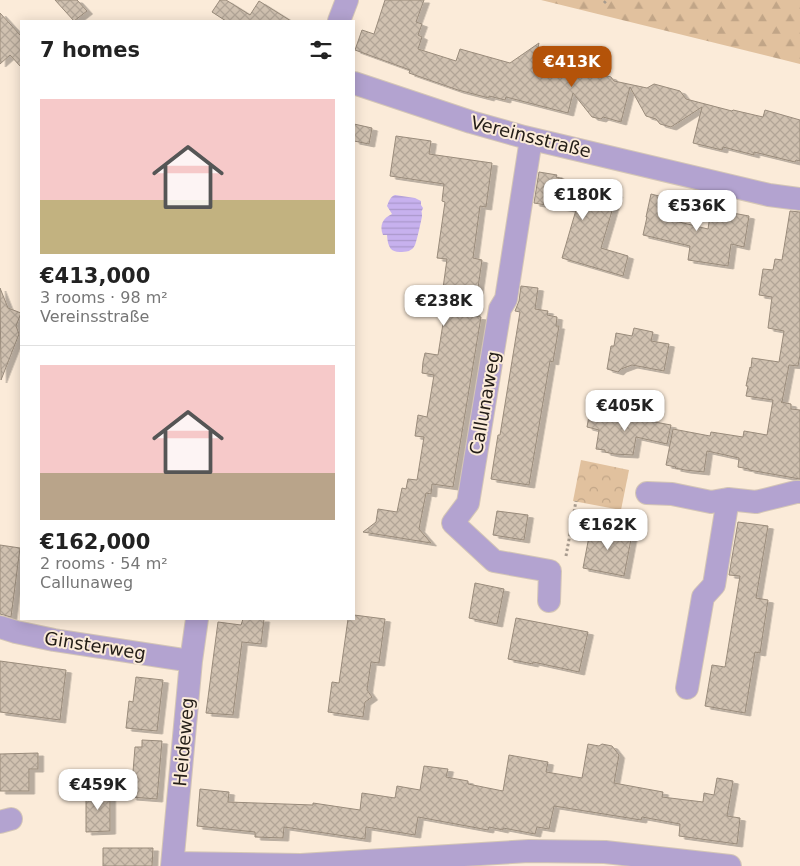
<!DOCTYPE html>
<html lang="en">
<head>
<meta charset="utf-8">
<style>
  :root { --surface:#fff; --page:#f2f2f2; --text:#222; --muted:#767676; --line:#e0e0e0; --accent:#b45309 }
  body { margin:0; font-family:"DejaVu Sans",sans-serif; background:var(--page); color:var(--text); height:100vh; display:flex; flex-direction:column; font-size:19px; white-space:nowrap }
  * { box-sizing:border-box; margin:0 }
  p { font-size:16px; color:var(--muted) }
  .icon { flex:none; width:28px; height:28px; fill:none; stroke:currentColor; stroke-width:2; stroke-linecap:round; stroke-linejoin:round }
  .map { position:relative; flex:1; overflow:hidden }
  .sheet { position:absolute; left:20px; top:20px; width:335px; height:600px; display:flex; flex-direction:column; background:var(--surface); border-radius:0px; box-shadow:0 2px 12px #0003 }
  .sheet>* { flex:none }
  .price { position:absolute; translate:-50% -42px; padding:0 11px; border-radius:10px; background:#fff; color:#222; font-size:16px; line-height:32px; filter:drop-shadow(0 1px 2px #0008) }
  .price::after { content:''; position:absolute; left:50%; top:30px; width:15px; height:11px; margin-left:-8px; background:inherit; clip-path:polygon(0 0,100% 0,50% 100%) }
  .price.active { background:var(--accent); color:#fff }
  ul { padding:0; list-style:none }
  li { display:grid; align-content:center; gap:10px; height:265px; padding:0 20px }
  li+li { border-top:1px solid var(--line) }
  li span { display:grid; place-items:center; height:155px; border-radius:0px; color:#555 }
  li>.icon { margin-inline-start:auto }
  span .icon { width:90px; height:90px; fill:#fffc; stroke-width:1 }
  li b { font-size:21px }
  h2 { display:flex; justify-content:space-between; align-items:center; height:60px; padding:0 20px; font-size:21px }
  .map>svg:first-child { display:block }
</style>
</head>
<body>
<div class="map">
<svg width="800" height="866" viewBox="0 0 800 866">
  <defs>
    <pattern id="forest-firs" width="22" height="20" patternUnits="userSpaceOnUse" patternTransform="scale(1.25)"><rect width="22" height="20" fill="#e1c19e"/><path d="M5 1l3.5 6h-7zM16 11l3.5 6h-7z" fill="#c1a587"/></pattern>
    <pattern id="park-crowns" width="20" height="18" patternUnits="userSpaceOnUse" patternTransform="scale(1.25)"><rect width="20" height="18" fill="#e1c19e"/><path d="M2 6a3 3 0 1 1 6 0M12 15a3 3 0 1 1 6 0" fill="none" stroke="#c1a587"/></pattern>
    <pattern id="water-rules" width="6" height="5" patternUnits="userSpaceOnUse" patternTransform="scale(1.25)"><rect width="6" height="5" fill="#c7b1ee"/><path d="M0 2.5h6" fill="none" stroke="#ab98cb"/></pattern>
    <pattern id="building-cross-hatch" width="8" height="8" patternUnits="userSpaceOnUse" patternTransform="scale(1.25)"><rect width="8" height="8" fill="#d0c1b0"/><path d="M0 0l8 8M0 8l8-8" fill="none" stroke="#b2a597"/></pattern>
    <filter id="shadow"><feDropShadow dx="5.5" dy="3" stdDeviation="0" flood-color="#0004"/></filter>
  </defs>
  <rect width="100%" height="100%" fill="#fbebd9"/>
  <!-- forest -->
  <path fill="url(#forest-firs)" d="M541,0h259v64z"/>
  <!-- park -->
  <path fill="url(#park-crowns)" d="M581,460l48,10 -8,40 -48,-9z"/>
  <!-- water -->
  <path fill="url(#water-rules)" d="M395,195l20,3 6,3v4l2,3c-3,8 -1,0 -1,8 0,2 -6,28 -7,29 -2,4 -3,4 -6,6 -16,3 -21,0 -22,-16h-4c-4,-10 0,-17 9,-21l-5,-8c2,-5 3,-9 8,-11z"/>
  <!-- building -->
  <path fill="url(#building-cross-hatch)" stroke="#998b7b" filter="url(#shadow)" d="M55,0h22l10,11 -13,10z
    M220,0h6l24,15 9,-14 32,20h-65l-14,-9z
    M385,0h39l-8,22 6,2 -4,11 4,2 -4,12 38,12 4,-12 50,14 29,-20 -5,22 44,12 2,-8 31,8 3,4 33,7 7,-4 26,7 6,8 46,12 1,-1 30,7 2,-7 35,10v41l-4,-1 -1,2 -41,-10v3l-31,-8 -1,3 -29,-7 9,-36 -31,20 -11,-3 -4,-5 -10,-3 -16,-29 -9,35 -18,-5 -2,2 -9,-2 -19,-24 -5,20 -62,-16 -1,3 -16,-4v2l-31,-8 -49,-17 1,-3 -55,-20 7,-20 12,4z
    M0,13l21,23v31l-11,-12 -10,9z
    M354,124l18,4 -3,16 -15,-3z
    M396,136l35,5 -2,13 63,9 -6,44 -6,-1 -7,52 9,2 -8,56 7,1 -28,170 -21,-3 -1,10 -5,-1 -7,36 12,14 -68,-11 13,-10 2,-13 19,3 5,-24 4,1 2,-10 9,1 7,-43 -9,-1 3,-21 9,2 7,-42 -12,-2 1,-11 2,-9 13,2 7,-44 -5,-1 7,-51 -10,-1 8,-56 -3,-1 2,-17 -54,-8z
    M539,172l18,3 -1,2 61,17 -16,54 27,8 -5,20 -61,-18 14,-48 -42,-7z
    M651,194l24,6 -4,20 37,9 3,-20 38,7 -5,31 -13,-3 -3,22 -40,-6 2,-14 -47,-11 4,-18h-1z
    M790,211l10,1v143l-2,11 -9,-1 -7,37h-1l10,2v5l9,1v69l-51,-9v-1l-11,-2 1,-9 -32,-7 -3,21 -19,-2 -10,-2 1,-1 -10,-2 7,-36 37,7 1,-4 32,5 1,-6 23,4 6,-35 -27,-4 2,-10h-2l4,-19 1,1 1,-10 27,4 5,-31 -16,-3 4,-31 -13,-2 4,-26 10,1 2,-11 7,1z
    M521,286l17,2 -3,21 13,2 -1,4 10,2 -1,9h3l-6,36 -3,-1 -21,124 -38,-6 7,-44h2l13,-80 7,-43 -5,-1 4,-10z
    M0,288l8,20 13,5 -5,13 3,8 -18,46z
    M634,328l19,4 -2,9 18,3 -5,27 -32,-6 -11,4 -3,3 -11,-3 4,-23h3l2,-13 16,3z
    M590,410l81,15 -4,19 -31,-7 -3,18 -19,-1 -9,-2v-2l-9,-1 3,-19 -12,-3z
    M497,511l31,4 -4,25 -31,-5z
    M738,522l30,4 -12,72 12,2 -8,53 -5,-1 -10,61 -40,-7 7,-41 13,2 15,-91 -11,-1z
    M591,526l41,8 -8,42 -41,-8z
    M0,545l20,3 -9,69 -11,-3z
    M475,583l29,6 -7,35 -28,-6z
    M354,615l31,4 -6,44 -8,-1 -4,28 5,7 -7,5 -2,15 -35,-5 4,-30 7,1 9,-64h6z
    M516,618l72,14 -9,40 -46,-10v2l-25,-5z
    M243,619h21l-3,25 -19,-2 -9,73 -27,-2 12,-91 23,3z
    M0,661l66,9 -6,50 -60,-8z
    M136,677l27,3 -6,51 -31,-3 3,-27 4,1z
    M142,740l20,1 -5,58 -26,-2 4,-50h7z
    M588,744l11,2 3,-2 10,2 7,9 -5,28 49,9 -1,5 41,5 1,-9 10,2 3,-17 16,3 -6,35 13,2 -3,26 -58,-8 1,-12 -38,-7 -1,3 -87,-14 -5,23 -12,-2 -2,7 -32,-6v2l-14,-3 -1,3 -70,-13 -3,18 -49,-8 -1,12 -81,-12 -1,11 -28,-1v-5l-58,-6 3,-37 29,3 -1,10 85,3v-2l47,7 2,-17 33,5 2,-12 23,4 4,-24 24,3 -2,8 22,4v3l35,7 6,-36 39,7 -2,10 36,6z
    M38,753v16h-9v22h-29v-37z
    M86,791h24v40l-24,1z
    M103,848h50l-1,18h-49z"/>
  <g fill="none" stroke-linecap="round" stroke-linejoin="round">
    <defs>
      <path id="minor" d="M339,21l8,-21
        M354,83l117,39 53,15 245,58 31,4
        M531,139l-25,160 -6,10 -32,194 -15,20 41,38 56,10 -1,30
        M647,493l25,1 39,8 17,-3 28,3 40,-10h4
        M0,627l16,5 38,8 137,21
        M687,688l16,-91 11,-12 14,-86
        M0,822l11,-3
        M173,863l128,2 228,-14 76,1 125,14
        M172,866l19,-205 6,-42"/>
    </defs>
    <!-- minor casing -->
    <use href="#minor" stroke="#d4c6b6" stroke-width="24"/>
    <!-- path -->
    <path stroke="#a79b8e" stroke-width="3" stroke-dasharray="2.5 2.5" stroke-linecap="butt" d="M604,3l3,-3
      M566,556l10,-55"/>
    <!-- minor -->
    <use href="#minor" stroke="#b3a3d0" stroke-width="22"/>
  </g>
  <g text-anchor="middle" stroke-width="4" stroke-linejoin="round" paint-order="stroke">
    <!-- street labels -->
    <g font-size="18" fill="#231d17" stroke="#fbebd9">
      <text transform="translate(531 137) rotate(14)" y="6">Vereinsstraße</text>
      <text transform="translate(485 403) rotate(-80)" y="6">Callunaweg</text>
      <text transform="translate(95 646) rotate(9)" y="6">Ginsterweg</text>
      <text transform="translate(184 742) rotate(-85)" y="6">Heideweg</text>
    </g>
  </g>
</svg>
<b class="price active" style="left:572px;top:88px">€413K</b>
<b class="price" style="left:583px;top:221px">€180K</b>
<b class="price" style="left:697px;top:232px">€536K</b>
<b class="price" style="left:444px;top:327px">€238K</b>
<b class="price" style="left:625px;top:432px">€405K</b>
<b class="price" style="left:608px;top:551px">€162K</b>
<b class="price" style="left:98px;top:811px">€459K</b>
<section class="sheet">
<h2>7 homes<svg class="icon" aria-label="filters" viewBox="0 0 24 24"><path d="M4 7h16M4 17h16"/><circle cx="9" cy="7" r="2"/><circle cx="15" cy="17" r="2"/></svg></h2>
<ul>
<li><span style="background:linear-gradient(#f6c9c9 65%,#c2b280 0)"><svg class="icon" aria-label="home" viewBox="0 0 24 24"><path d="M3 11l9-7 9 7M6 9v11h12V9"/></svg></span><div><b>€413,000</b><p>3 rooms · 98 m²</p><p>Vereinsstraße</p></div></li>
<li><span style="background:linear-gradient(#f6c9c9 70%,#b9a48a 0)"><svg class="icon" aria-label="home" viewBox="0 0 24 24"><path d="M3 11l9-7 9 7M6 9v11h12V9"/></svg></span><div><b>€162,000</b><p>2 rooms · 54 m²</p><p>Callunaweg</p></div></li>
</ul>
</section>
</div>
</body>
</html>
